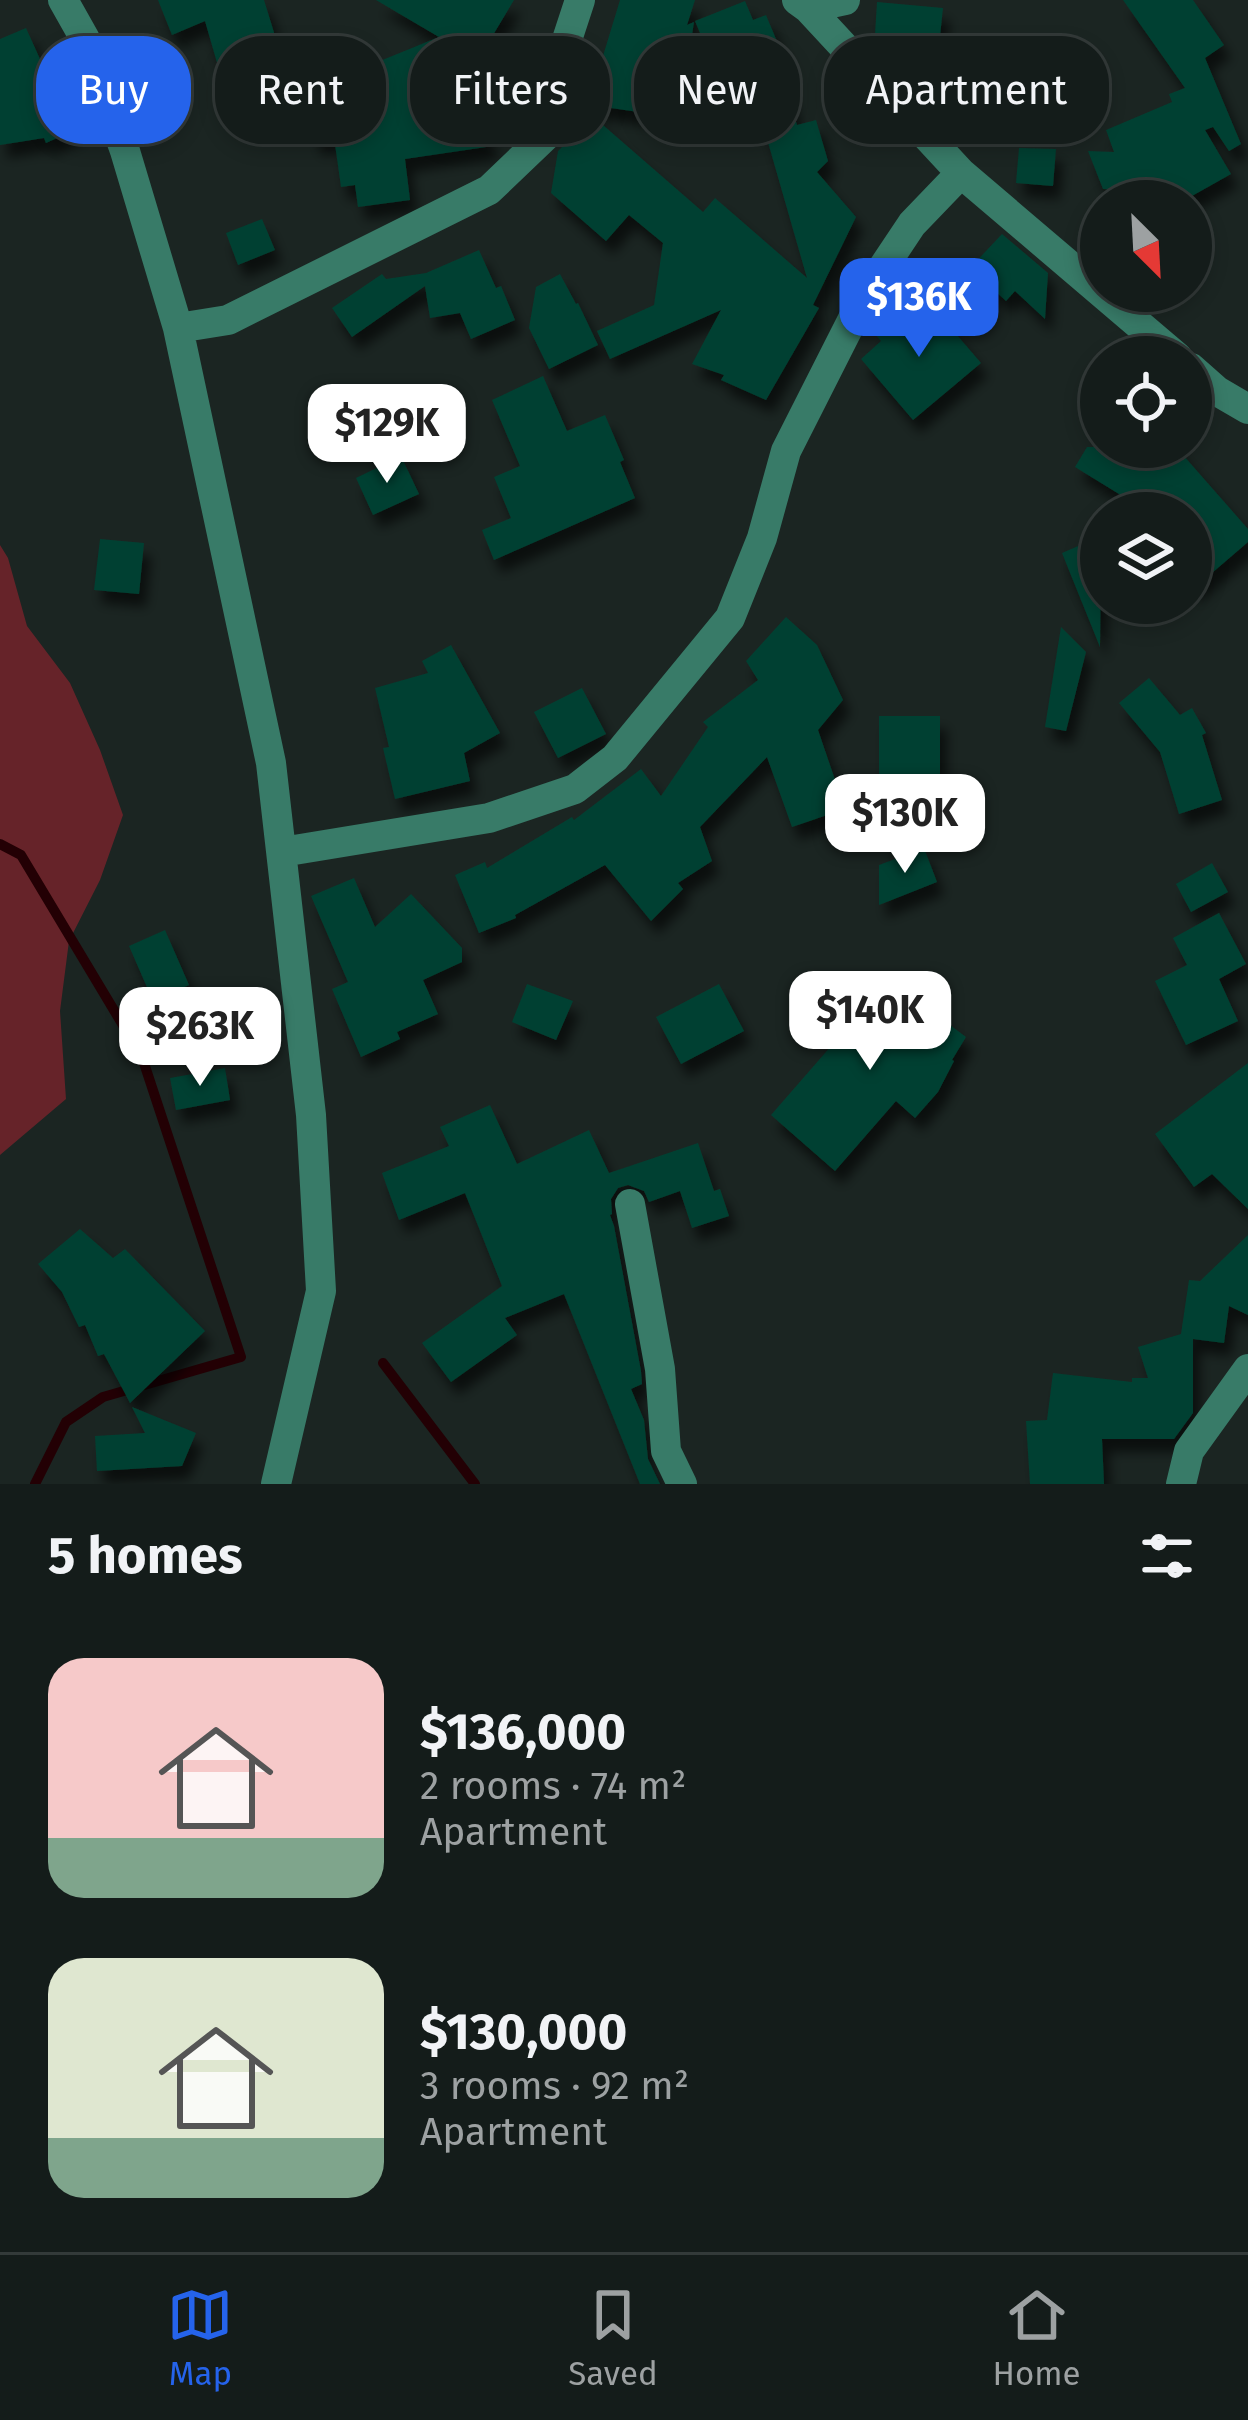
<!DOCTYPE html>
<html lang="en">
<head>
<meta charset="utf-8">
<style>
  :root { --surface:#141c1a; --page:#212927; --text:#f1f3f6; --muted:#9da1a2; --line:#333a39; --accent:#2563eb }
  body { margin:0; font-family:"Fira Sans",sans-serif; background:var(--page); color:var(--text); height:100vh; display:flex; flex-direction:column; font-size:45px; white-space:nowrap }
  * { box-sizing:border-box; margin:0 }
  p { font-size:39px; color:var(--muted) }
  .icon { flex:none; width:66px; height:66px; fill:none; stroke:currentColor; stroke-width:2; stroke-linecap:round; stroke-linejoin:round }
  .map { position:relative; height:1484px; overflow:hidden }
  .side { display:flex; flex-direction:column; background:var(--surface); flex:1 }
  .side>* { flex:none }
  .hud { position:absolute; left:36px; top:36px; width:1176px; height:108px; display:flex; gap:24px }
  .needle { width:78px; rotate:156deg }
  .tools { position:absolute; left:1080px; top:180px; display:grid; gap:24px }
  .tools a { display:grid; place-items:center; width:132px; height:132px; border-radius:50%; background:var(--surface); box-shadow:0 6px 18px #0003,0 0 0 3px var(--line); font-size:60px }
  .price { position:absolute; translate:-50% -102px; padding:0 27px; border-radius:24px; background:#fff; color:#222; font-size:39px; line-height:78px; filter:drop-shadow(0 3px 6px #0008) }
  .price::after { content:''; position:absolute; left:50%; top:72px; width:36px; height:27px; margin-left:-18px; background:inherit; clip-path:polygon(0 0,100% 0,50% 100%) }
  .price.active { background:var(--accent); color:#fff }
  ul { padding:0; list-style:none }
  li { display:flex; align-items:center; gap:36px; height:300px; padding:0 48px }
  li span { display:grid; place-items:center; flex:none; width:336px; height:240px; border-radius:36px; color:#555 }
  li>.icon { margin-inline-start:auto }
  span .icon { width:144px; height:144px; fill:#fffc; stroke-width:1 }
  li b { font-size:51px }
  h2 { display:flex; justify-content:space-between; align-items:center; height:144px; padding:0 48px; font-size:51px }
  .chip { padding:0 42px; border-radius:48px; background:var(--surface); box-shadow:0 6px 18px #0003,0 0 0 3px var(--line); font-size:42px; line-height:108px }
  .chip.active { background:var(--accent); color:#fff }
  .menu { display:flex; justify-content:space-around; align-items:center; height:168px; border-top:3px solid var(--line); background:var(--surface); font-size:33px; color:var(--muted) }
  .menu a { display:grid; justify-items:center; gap:6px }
  .menu .active { color:var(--accent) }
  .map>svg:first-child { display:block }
</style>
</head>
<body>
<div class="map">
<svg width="1248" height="1484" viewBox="0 0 1248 1484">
  <defs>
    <filter id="shadow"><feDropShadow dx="7" dy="13" stdDeviation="6" flood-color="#0009"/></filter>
  </defs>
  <rect width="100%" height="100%" fill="#1b2522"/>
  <!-- green -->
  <path fill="#662329" d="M0,545l8,13 19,68 43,57 30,67 23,65 -23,65 -31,61 -9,70 6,88 -66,56z"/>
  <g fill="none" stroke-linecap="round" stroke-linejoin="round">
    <!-- stream -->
    <path stroke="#230004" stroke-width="10" d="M0,844l21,11 121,202 99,300 -138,40 -37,25 -31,62
      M383,1363l92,121"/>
  </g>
  <!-- building -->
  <path fill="#004032" filter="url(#shadow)" d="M158,0h106l20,65 -37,12 -4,-11 -23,7 -15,-52 -33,14z
    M376,0h138l-30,50 5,39 12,-1 6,35 -25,3 11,20 -88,13 5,41 -52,7 -3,-22 -14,2 -7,-50 -18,6 -10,-33 73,-23 -9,-22 69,-28z
    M620,0h75l-8,25 7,-3 -15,96 -102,-15 3,-37 19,3z
    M1123,0h70l31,45 -19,13 36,86 -12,7 -16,-24 -8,3 26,44 -48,27h-63l6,-11 -23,-1 -15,-38 26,1 -8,-22 66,-28 -3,-8 16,-6z
    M745,1l8,19 13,-5 15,36 -5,2 21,72 19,-5 12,41 -11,11 39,45 -43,88 6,3 -53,92 -45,-20 3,-5 -32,-11 29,-54 -111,49 -13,-28 57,-26 9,-62 -34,-28 -23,26 -55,-48 7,-42 11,-11 6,-13 13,-15 115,100 12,-14 92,80 -50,-174 -23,10 -39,-93z
    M877,2l66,6 -6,56 -53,-3 -10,-10z
    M26,28l32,71 5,-2 14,32 -31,14 -2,-5 -44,7v-106z
    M1019,148l37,1 -3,37 -37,-3z
    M262,219l13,31 -37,15 -12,-32z
    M1002,234l46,39 -3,46 -30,-28 -9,10 -36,-33z
    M479,250l17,38 5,-2 14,34 -44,19 -11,-26 -30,5 -5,-32 -73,51 -20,-29 50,-34 4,5 40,-6z
    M560,274l16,30 2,-1 20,42 -49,24 -20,-41 7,-41z
    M933,307l48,56 -68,57 -52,-61 20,-18 -6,-7 29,-24 10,13z
    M543,376l24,55 38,-16 19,45 -4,2 15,36 -141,62 -12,-30 29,-12 -17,-41 26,-11 -28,-66z
    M1087,447h89l72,82v13l-57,49v-78h-41l-75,-46z
    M401,456l18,38 -46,21 -17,-37z
    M100,539l44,4 -5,51 -45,-4z
    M1092,540l9,22 -1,85 -38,-94z
    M786,617l31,28 26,55 -25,30 27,79 -53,18 -25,-70 -67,70 12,34 -34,22 5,6 -32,32 -46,-56 -90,50 1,3 -37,15 -24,-58 30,-13 2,6 85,-51 2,3 67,-51 20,27 47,-69 -5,-5 55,-42 -12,-19z
    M1061,627l25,25 -20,79 -21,-4z
    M451,645l49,88 -36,20 6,28 -75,18 -12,-51 6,-1 -14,-59 53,-15 -6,-12z
    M1149,678l31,37 12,-7 14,25 -4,2 20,65 -43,14 -19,-62 -41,-49z
    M582,688l24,46 -48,24 -24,-46z
    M879,716h61v67l-61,1z
    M924,848l13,34 -58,23v-40z
    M1212,863l16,29 -37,20 -15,-28z
    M354,878l21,49 36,-33 51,54v14l-39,18 15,34 -41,18 3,7 -39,18 -29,-68 16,-7 -37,-86z
    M1219,913l27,51 -27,15 19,42 -52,24 -31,-64 32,-16 -14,-27z
    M165,930l24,55 -36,16 -24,-55z
    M891,981l75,56 -14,23 2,1 -16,31 -23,26 -19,-17 -61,70 -64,-56 61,-70 -8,-7 20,-23 3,2z
    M527,984l46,17 -17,39 -44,-18z
    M719,984l25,47 -63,33 -25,-47z
    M1248,1063v146l-36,-35 -18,13 -39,-53z
    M225,1068l5,32 -54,10 -6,-32z
    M490,1105l27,59 72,-34 20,43 89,-30 16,48 6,-2 9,27 -37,12 -12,-37 -31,11 -5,-11 -16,-6 -10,3 -7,11 1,15 -2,1 4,11 27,145 1,13 -11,5 13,31 4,39 12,25h-20l-76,-190 -59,24 12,17 -66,47 -29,-39 80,-57 -37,-93 -66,27 -17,-47 67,-27 -9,-19z
    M80,1229l33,29 12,-9 80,82 -75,72 -26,-49 -6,2 -13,-31 -6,2 -17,-35 -24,-28z
    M1248,1235v80l-19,-9 -5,37 -31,-4v74l-19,26h-72l2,45h-74l-4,-63 21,-1 6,-47 79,9v-4h16l-10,-31 43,-13 8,-54 11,1z
    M132,1407l64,26 -14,33 -85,5 -2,-35 50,-3z"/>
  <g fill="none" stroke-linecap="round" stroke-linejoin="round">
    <!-- minor -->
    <path stroke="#387b68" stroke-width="30" d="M63,0l22,39 40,112 53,177 93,435 40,352 10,176 -45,193
      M797,0l11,8 37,-8
      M808,8l153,165 216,184
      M178,328l50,-8 261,-130 67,-64 5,-68 19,-58
      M1191,368l26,23 31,18
      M282,852l207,-34 86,-29 40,-31 115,-140 32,-80 24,-87 80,-158 46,-69 49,-51
      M630,1204l30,165 6,82 16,33
      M1181,1484l8,-33 59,-82"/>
  </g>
</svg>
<div class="tools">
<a><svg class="needle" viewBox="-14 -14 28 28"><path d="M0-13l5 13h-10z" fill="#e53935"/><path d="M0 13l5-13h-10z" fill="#9da1a2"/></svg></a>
<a><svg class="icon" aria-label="locate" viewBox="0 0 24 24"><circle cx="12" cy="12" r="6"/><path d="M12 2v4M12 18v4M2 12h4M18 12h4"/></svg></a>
<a><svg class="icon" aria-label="layers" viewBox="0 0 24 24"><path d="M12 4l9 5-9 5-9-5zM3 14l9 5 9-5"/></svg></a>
</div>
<b class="price active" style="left:919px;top:360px">$136K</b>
<b class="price" style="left:387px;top:486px">$129K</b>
<b class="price" style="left:905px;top:876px">$130K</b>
<b class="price" style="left:870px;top:1073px">$140K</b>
<b class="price" style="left:200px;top:1089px">$263K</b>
<div class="hud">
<a class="chip active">Buy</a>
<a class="chip">Rent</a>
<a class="chip">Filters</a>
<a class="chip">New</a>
<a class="chip">Apartment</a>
</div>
</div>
<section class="side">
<h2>5 homes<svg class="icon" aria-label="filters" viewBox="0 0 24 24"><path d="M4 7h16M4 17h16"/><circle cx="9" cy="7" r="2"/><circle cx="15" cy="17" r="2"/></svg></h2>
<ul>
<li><span style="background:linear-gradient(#f6c9c9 75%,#7fa58c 0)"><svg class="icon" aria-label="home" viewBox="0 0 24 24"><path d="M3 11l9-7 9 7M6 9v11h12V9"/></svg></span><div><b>$136,000</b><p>2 rooms · 74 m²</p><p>Apartment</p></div></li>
<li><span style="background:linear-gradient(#dfe7d0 75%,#7fa58c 0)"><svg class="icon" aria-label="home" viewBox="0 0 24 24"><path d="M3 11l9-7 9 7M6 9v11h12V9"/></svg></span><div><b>$130,000</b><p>3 rooms · 92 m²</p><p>Apartment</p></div></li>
</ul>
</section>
<nav class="menu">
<a class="active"><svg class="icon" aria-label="map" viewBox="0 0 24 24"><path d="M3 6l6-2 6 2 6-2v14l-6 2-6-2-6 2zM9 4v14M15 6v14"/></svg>Map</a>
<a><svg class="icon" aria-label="saved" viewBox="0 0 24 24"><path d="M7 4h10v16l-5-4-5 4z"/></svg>Saved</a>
<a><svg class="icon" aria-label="home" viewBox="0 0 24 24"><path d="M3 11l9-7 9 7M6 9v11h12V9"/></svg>Home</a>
</nav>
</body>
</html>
